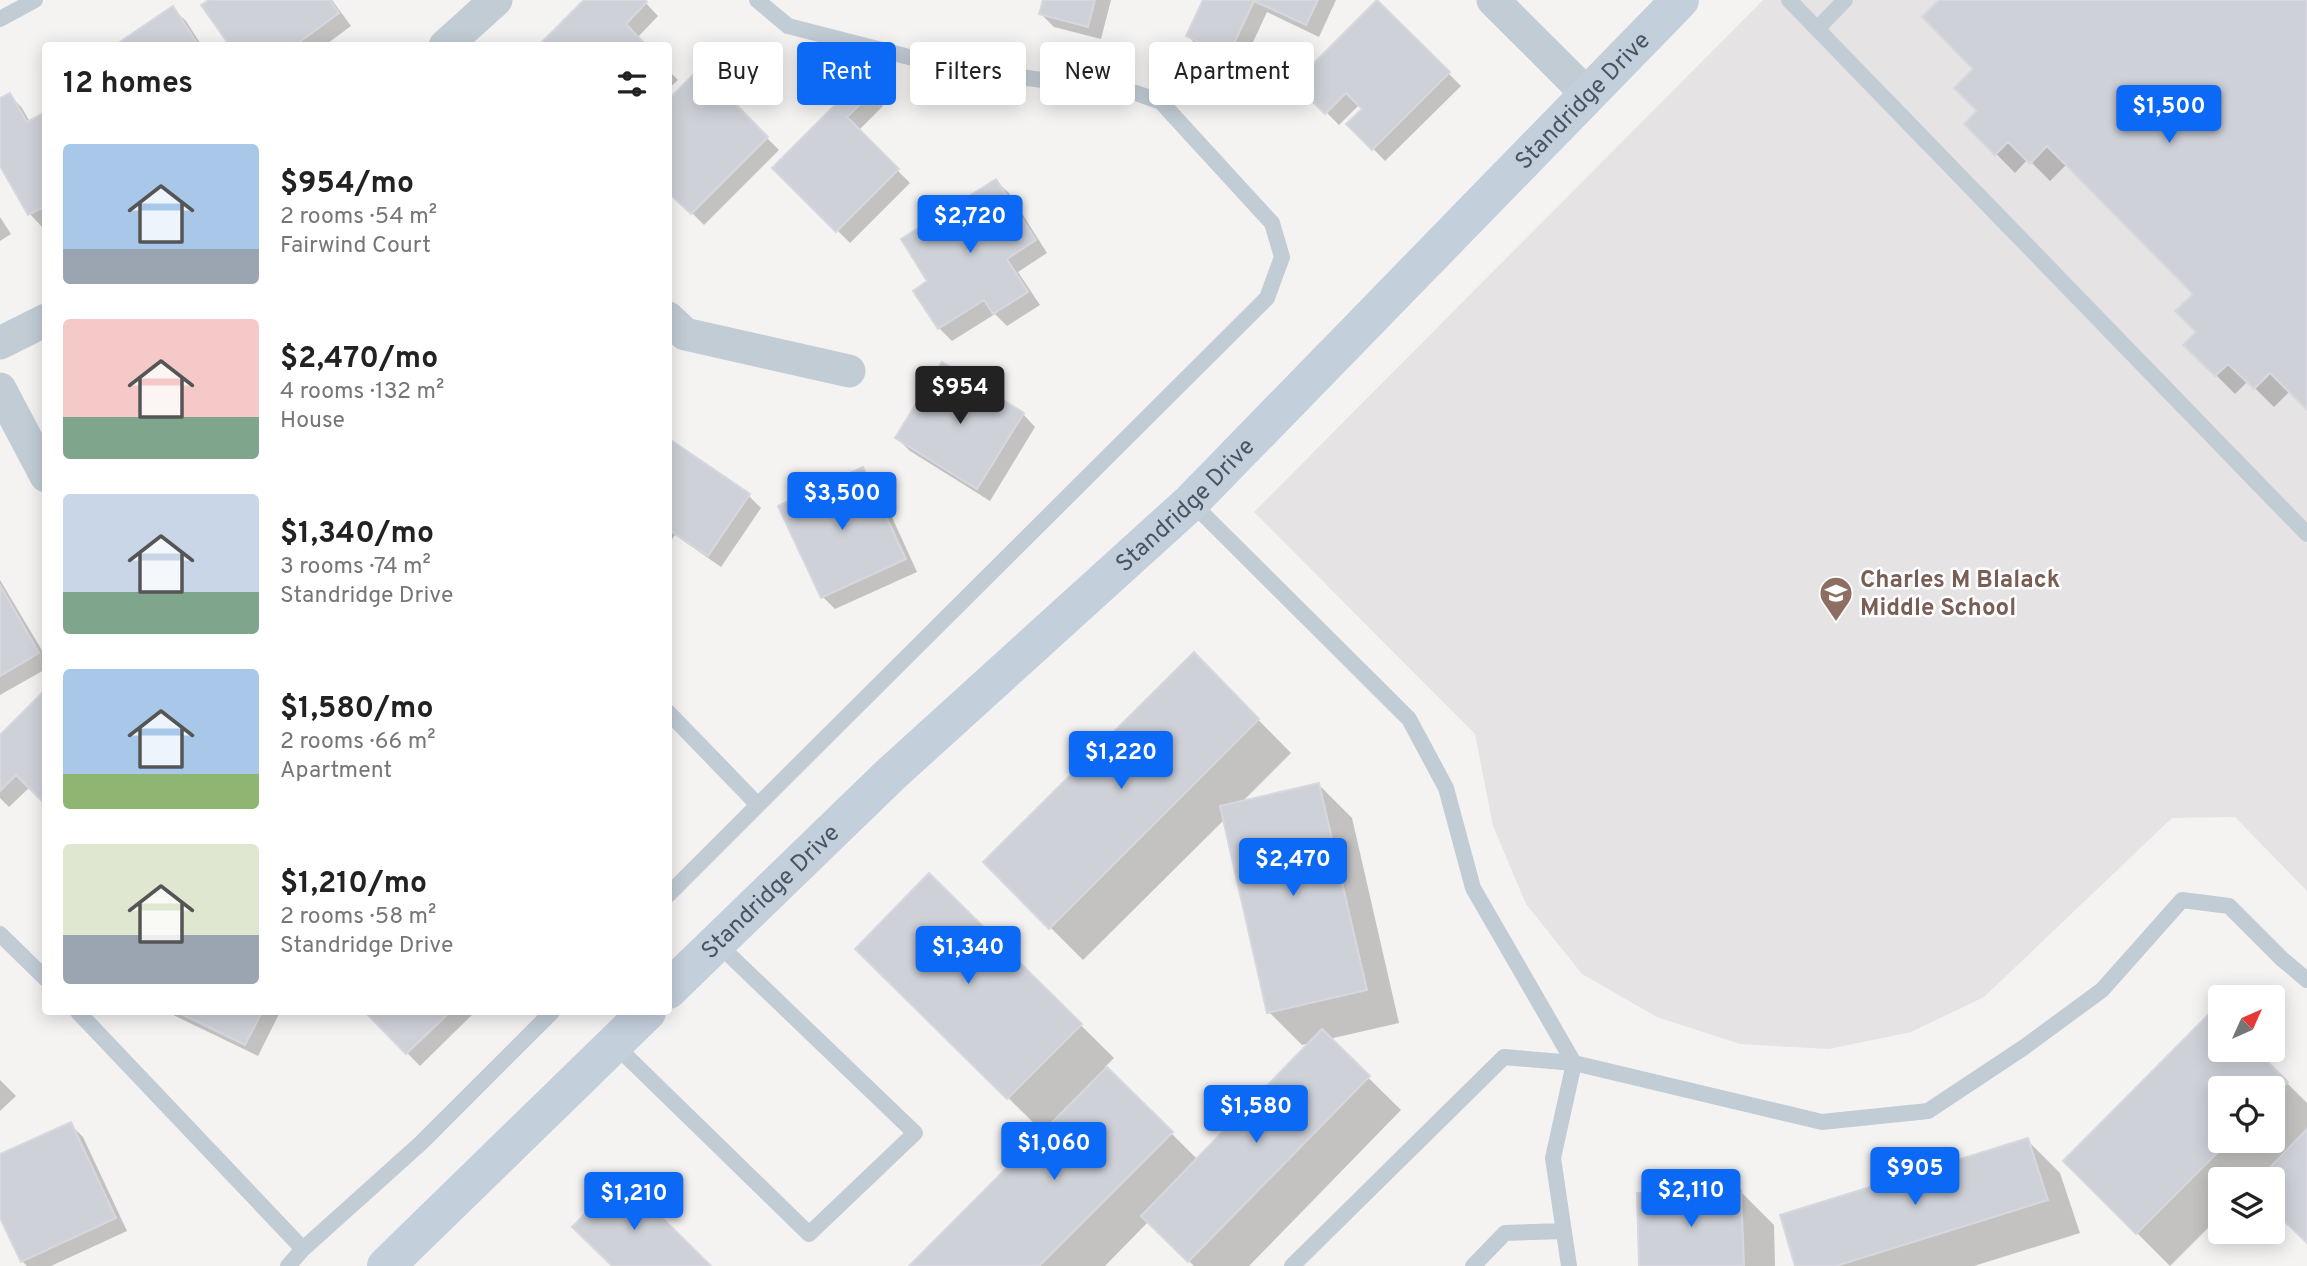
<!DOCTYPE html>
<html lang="en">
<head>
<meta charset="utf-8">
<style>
  :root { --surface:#fff; --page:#f2f2f2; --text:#222; --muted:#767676; --accent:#0b69f6 }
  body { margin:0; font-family:Overpass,sans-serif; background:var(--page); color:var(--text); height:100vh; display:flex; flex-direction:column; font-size:26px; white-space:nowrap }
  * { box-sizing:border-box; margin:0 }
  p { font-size:23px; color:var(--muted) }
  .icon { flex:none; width:38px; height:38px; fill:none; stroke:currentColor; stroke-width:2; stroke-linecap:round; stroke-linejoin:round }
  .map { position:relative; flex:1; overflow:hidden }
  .sheet { position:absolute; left:42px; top:42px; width:630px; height:973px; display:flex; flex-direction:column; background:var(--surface); border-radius:7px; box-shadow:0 4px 18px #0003 }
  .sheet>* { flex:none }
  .top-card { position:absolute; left:693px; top:42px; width:665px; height:63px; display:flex; gap:14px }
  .needle { width:46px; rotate:45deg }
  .controls { position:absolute; left:2208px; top:985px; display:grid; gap:14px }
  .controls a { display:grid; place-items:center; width:77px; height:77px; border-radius:7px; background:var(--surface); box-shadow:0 4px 18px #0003; font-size:35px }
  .price { position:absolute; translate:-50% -60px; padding:0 16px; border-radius:7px; background:var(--accent); color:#fff; font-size:23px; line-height:46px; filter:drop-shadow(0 2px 4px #0008) }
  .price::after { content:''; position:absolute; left:50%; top:42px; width:21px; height:16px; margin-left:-10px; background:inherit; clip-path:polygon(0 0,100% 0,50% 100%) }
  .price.on { background:#222; color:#fff }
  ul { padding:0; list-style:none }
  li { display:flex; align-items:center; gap:21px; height:175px; padding:0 21px }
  li span { display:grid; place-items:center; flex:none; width:196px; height:140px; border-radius:7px; color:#555 }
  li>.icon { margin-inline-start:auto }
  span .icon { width:84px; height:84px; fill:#fffc; stroke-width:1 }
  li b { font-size:30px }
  h2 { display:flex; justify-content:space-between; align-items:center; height:84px; padding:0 21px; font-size:30px }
  .tag { padding:0 24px; border-radius:7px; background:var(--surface); box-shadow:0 4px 18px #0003; font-size:24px; line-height:63px }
  .tag.on { background:var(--accent); color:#fff }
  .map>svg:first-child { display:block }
</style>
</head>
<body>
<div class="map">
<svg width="2307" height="1266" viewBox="0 0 2307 1266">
  <rect width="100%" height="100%" fill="#f5f3f2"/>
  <!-- education -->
  <path fill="#e6e3e4" d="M1763,0h544v891l-72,-74 -63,1 -188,179 -73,35 -82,17 -89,-5 -83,-27 -75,-43 -56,-70 -33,-78 -18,-92 -221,-222z"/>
  <!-- shadow -->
  <path fill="#0003" fill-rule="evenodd" d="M212,0h120l19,26 -27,20h-91z
    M587,0h56l15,16 -21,22z
    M1045,0h66l-10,39 -47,-12 -13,-13z
    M1205,0h131l-17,37 -52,-25 -26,56 -41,-19 -12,-13z
    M1942,0h365v408l-17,-17 -16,16 -26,-26 -13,13 -49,-49 12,-13 -3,-38 -128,-130 -17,17 -22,-22 -13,14 -48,-49 13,-13 -4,-42z
    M1377,2l84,84 -76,75 -36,-37 15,-15 -4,-5 -21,21 -42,-42z
    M173,9l13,12 16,25h-85z
    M668,70l10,10 -10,9z
    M700,71l79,79 -75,75 -36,-36z
    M860,83l23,23 -25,25 52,52 -60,60 -75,-75z
    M10,95l12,13 8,14 16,-8v111l-4,2 -12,-13 -30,-52v-62z
    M996,181l13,12 38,60 -29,19 22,33 -33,21 -12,-12 -43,27 -13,-13 -24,-36 15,-10z
    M0,217l11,17 -11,7z
    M1023,414l12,13 -45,74 -80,-50 -13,-13z
    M668,441l81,55 12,12 -40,59 -46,-32 -7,10z
    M863,469l13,13 41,90 -82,37 -12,-12z
    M0,580l46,77v12l-46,26z
    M1194,655l97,98 -50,50 78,-18 33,33 47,205 -70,16 72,71 -152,156h-55l-45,-45 -44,45h-194l133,-133 -187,-184 72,-74 185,183 -9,9 93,93 114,-117 -10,2 -33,-33 -44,-193 -142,141 -98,-98z
    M0,737l30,50 -21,20 -9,-9z
    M167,1012h113l-22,44z
    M367,1012h108l-55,54z
    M2221,1050h33l53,53v138l-34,-61h-52v35l-51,51 -105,-105zM2221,1088h52v53h-52z
    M0,1080l16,16 -16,15z
    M70,1124l13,13 44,94 -76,35h-24l-5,-5 -22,-48v-57z
    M2027,1140l33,33 20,60 -106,33h-177z
    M1741,1192l33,33 1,41h-134z"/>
  <!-- building -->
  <path fill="#ced1d8" stroke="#d6d8de" stroke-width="2" d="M209,0h121l9,13 -45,33h-64l-29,-41z
    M584,0h61l2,2 -21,22 21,22h-109z
    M1043,0h52l-7,27 -49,-13z
    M1203,0h115l-12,25 -52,-24 -26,55 -42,-20z
    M1377,0l73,72 -78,78 -26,-26 16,-15 -16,-16 -21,21 -31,-31z
    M1939,0h368v410l-37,-37 -16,16 -26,-25 -13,12 -32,-31 13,-13 -21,-21 18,-17 -146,-148 -17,18 -22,-22 -13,13 -31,-31 13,-13 -23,-23 19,-19 -51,-52z
    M173,6l26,40h-85z
    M700,68l68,69 -77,77 -23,-22v-92z
    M860,80l12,13 -25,24 52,52 -63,63 -64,-64z
    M10,93l17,29 19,-10v94l-18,9 -28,-49v-68z
    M996,179l40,61 -29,19 21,33 -35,22 -9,-14 -46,29 -25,-38 14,-10 -26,-42z
    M942,362l82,51 -47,76 -82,-51z
    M668,438l82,56 -42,62 -40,-27z
    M863,467l43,92 -85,39 -43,-92z
    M0,585l39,68 -39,23z
    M1194,652l65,67 -210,210 -66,-67z
    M46,689v116l-30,-30 -16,16v-56z
    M1319,783l48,207 -100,23 -47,-207z
    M929,873l153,151 -75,75 -152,-150z
    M2215,1008l6,7v35h35l32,32 -15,15v-9h-52v53h8l-93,93 -73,-73z
    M177,1012h85l-17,33z
    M365,1012h85l-44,42z
    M1322,1029l48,47 -182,186 -47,-46z
    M1107,1067l66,65 -134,134h-130z
    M71,1122l45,96 -95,44 -21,-44v-64z
    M2307,1129v114l-34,-33v-30h-15z
    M2028,1138l20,62 -212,66h-41l-15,-51z
    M621,1177l90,89h-99l-40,-39z
    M1741,1190l3,76h-105l-2,-73z"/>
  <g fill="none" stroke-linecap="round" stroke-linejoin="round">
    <!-- lane -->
    <path stroke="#c2ccd5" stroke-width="16" d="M757,0l31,26 160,41 188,26 25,9 111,121 10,34 -15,41 -509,507
      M1789,0l518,534
      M0,19l35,-19
      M1817,29l28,-29
      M1191,502l218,217 37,69 27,100 101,175 -21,95 16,108
      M668,712l90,93 -90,90
      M0,934l46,45
      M78,1012l225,237 118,-106 131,-131
      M614,1044l195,190 106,-101 -198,-190
      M288,1266l15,-17
      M1292,1266l212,-209 70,6 248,59 106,-11 95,-63 79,-58 80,-90 47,6 53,53 25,21
      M1473,1266l32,-33 59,-2"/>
    <!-- street -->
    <path stroke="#c2ccd5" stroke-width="33" d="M1493,0l94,94
      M445,46l51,-46
      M668,318l17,16 164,37
      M0,343l46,-23
      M0,389l46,87"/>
    <!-- secondary -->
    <g stroke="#c4cfdc" stroke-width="38">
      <path id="s1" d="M668,990l222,-215 301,-273 489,-502"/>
      <path d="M386,1266l261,-254"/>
    </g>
  </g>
  <!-- icons -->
  <defs>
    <symbol id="school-pin" viewBox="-11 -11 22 30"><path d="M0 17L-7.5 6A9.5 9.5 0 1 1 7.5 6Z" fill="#8d6e63" stroke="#fff"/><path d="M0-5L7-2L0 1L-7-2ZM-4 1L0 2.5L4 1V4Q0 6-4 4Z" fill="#fff"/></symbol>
  </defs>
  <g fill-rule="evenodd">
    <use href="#school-pin" x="1817" y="574" width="38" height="52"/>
  </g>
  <g text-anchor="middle" stroke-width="5" stroke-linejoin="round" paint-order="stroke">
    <!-- street labels -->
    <g font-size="24" fill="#485562" stroke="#fff">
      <text dy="8" stroke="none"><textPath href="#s1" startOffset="1276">Standridge Drive</textPath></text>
      <text dy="8" stroke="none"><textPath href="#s1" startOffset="709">Standridge Drive</textPath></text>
      <text dy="8" stroke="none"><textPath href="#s1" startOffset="142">Standridge Drive</textPath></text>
    </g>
    <!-- education labels -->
    <g font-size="24" font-weight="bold" fill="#785e54" stroke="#fff" text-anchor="start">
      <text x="1860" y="587">Charles M Blalack<tspan x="1860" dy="28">Middle School</tspan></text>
    </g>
  </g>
</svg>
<div class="controls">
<a><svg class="needle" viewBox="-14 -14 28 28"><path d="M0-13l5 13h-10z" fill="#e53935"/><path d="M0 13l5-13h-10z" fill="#767676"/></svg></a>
<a><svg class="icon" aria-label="locate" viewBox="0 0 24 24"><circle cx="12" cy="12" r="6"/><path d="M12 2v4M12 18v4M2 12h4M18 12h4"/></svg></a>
<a><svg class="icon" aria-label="layers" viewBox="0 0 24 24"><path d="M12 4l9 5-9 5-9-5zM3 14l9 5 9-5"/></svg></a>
</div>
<b class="price" style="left:2169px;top:145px">$1,500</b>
<b class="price" style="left:970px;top:255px">$2,720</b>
<b class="price on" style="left:960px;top:426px">$954</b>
<b class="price" style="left:842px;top:532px">$3,500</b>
<b class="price" style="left:1121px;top:791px">$1,220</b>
<b class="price" style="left:1293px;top:898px">$2,470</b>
<b class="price" style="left:968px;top:986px">$1,340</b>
<b class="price" style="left:1256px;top:1145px">$1,580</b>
<b class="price" style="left:1054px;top:1182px">$1,060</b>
<b class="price" style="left:1915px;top:1207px">$905</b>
<b class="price" style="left:1691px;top:1229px">$2,110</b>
<b class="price" style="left:634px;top:1232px">$1,210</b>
<div class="top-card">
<a class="tag">Buy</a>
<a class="tag on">Rent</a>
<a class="tag">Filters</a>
<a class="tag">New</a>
<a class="tag">Apartment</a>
</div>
<section class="sheet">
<h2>12 homes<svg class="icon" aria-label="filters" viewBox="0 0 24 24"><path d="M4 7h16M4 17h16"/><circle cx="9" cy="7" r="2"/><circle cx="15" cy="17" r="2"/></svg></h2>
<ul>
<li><span style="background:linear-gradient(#a9c7e8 75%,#9aa5b1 0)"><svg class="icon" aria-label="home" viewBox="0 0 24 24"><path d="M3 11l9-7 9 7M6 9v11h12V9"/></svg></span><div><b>$954/mo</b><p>2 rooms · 54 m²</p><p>Fairwind Court</p></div></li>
<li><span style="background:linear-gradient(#f6c9c9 70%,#7fa58c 0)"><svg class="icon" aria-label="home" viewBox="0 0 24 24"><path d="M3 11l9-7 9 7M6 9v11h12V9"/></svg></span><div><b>$2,470/mo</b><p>4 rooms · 132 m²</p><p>House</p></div></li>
<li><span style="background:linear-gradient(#c9d6e8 70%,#7fa58c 0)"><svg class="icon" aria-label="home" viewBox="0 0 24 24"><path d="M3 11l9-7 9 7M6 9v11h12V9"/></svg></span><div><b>$1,340/mo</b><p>3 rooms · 74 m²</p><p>Standridge Drive</p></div></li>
<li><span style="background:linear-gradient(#a9c7e8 75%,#8fb573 0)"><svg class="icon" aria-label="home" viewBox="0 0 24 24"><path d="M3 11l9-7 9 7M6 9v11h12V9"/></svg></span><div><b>$1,580/mo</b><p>2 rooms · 66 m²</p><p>Apartment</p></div></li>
<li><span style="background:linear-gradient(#dfe7d0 65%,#9aa5b1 0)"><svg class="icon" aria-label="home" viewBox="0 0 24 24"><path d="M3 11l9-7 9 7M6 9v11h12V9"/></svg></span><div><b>$1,210/mo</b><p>2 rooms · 58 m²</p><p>Standridge Drive</p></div></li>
</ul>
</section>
</div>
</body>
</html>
